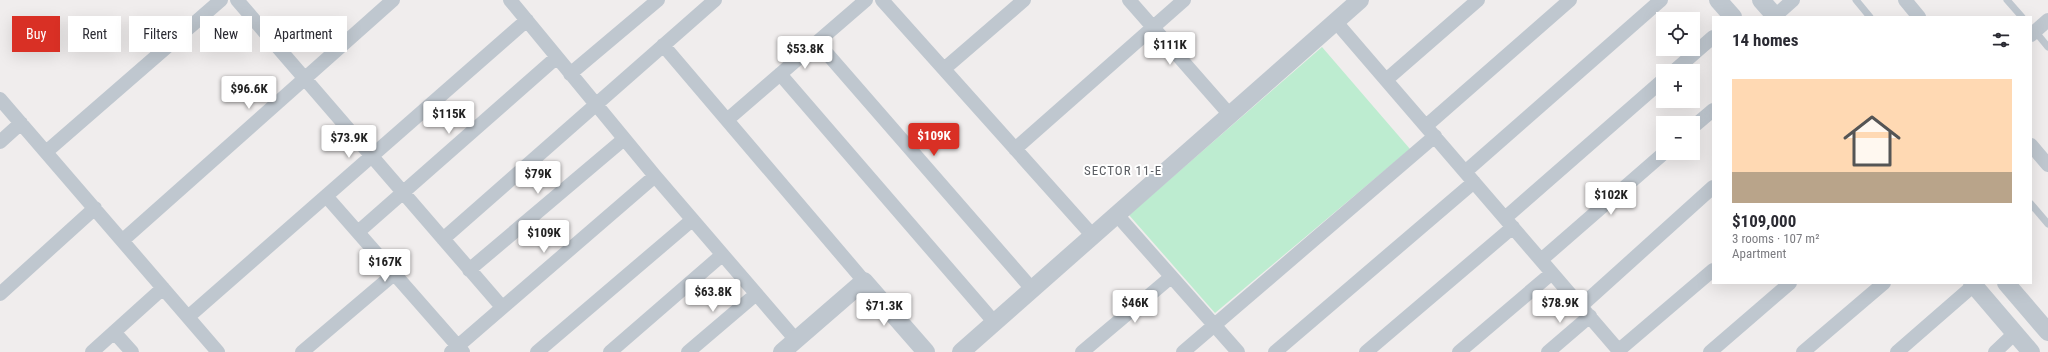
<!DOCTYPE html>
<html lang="en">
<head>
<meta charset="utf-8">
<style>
  :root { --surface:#fff; --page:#f7f7f7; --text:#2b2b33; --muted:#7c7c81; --line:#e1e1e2; --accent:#d93025 }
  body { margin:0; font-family:"Roboto Condensed",sans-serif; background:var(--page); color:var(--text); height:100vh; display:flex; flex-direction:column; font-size:15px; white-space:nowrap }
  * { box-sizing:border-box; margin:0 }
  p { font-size:13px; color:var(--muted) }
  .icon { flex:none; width:22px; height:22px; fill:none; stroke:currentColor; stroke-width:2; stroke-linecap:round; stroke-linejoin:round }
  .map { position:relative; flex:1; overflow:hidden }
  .side { position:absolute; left:1712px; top:16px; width:320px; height:268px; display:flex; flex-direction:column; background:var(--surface); border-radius:0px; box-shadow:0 4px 16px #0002 }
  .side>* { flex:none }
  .guide { position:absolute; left:12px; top:16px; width:380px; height:36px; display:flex; gap:8px }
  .controls { position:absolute; left:1656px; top:12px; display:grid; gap:8px }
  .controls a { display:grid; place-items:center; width:44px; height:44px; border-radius:0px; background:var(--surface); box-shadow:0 4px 16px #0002; font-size:20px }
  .price { position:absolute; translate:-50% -34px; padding:0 9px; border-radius:4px; background:#fff; color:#222; font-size:13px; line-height:26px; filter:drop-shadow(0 1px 2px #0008) }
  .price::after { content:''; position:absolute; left:50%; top:24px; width:12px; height:9px; margin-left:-6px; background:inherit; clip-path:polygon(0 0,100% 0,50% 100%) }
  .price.on { background:var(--accent); color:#fff }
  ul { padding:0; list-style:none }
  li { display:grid; align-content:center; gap:8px; height:212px; padding:0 20px }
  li+li { border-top:1px solid var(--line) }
  li span { display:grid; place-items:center; height:124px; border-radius:0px; color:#555 }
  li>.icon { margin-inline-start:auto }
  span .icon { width:72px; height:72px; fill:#fffc; stroke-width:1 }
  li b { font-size:17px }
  h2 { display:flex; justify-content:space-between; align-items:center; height:48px; padding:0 20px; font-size:17px }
  .chip { padding:0 14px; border-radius:0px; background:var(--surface); box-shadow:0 4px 16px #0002; font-size:14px; line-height:36px }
  .chip.on { background:var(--accent); color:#fff }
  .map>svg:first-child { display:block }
</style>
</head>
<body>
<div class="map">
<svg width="2048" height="352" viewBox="0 0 2048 352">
  <rect width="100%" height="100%" fill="#f0eded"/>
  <!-- green -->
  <path fill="#bdecd0" d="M1322,47l88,102 -195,164 -86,-98z"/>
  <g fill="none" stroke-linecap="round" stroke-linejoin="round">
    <!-- service -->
    <path stroke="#bfc7cf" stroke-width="7" d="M1856,0l14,17
      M2007,0l15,17
      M2034,30l14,17
      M2031,204l17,20"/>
    <!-- minor -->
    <path stroke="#bfc7cf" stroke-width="14" d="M237,0l265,307
      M510,0l145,176 141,164
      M882,0l211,236
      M1129,0l101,115
      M1905,0l14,17
      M1775,16l18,-16
      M1336,22l284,330
      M2031,35l17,-15
      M817,42l215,247
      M663,45l201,236
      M944,69l80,-69
      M1674,71l39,-34
      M570,74l88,-74
      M780,74l215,249
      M1386,80l92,-80
      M0,99l218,253
      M727,120l139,-120
      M1426,126l144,-126
      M1693,127l20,-17
      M0,142l21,-19
      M2031,145l17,20
      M1015,149l169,-149
      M46,152l175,-152
      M1465,172l196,-172
      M326,196l137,156
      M1117,215l121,137
      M1505,218l158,-138
      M358,232l199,-175
      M443,239l272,-239
      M123,240l270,-240
      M1541,260l123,-107
      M469,270l155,-131
      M0,294l95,-86
      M1581,306l132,-119
      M188,317l339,-297
      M114,332l18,20
      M1619,350l94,-80
      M92,352l71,-64
      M302,352l92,-78
      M451,352l204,-176
      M537,352l155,-132
      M610,352l112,-97
      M688,352l67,-57
      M1082,352l89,-75
      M1183,352l252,-216
      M1275,352l199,-170
      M1366,352l147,-125
      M1459,352l93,-79
      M1548,352l42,-36
      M1710,352l80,-69
      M1803,352l81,-69
      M1897,352l77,-67
      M1995,352l20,-19"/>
    <!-- tertiary -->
    <path stroke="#bfc7cf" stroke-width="18" d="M1718,0l15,17
      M1761,0l15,17
      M1972,283l59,69
      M2006,283l42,49
      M782,352l82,-71 62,71
      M961,352l399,-352"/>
  </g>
  <g text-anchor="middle" stroke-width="4" stroke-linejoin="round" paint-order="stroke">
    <!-- neighbourhood labels -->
    <g font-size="13" letter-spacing="1" fill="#5a5d62" stroke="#fff">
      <text x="1123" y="175">SECTOR 11-E</text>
    </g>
  </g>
</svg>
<div class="controls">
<a><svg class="icon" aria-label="locate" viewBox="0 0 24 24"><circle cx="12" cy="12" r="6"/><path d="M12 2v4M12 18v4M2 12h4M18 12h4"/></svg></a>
<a>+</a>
<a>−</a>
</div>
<b class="price" style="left:1170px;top:66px">$111K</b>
<b class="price" style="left:805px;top:70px">$53.8K</b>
<b class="price" style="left:249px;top:110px">$96.6K</b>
<b class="price" style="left:449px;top:135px">$115K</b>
<b class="price on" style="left:934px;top:157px">$109K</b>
<b class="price" style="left:349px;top:159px">$73.9K</b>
<b class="price" style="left:538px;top:195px">$79K</b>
<b class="price" style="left:1611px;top:216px">$102K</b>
<b class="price" style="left:544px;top:254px">$109K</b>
<b class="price" style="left:385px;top:283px">$167K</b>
<b class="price" style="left:713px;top:313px">$63.8K</b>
<b class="price" style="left:1135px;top:324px">$46K</b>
<b class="price" style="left:1560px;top:324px">$78.9K</b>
<b class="price" style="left:884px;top:327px">$71.3K</b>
<div class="guide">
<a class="chip on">Buy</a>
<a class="chip">Rent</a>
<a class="chip">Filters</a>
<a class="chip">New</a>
<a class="chip">Apartment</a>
</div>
<section class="side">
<h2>14 homes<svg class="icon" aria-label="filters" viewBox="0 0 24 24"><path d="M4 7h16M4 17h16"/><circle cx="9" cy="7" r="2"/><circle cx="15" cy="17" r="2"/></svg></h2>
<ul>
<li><span style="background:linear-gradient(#ffd9b3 75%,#b9a48a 0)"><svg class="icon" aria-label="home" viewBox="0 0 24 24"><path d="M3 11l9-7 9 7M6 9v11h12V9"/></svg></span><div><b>$109,000</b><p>3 rooms · 107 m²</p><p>Apartment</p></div></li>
</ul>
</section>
</div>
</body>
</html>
